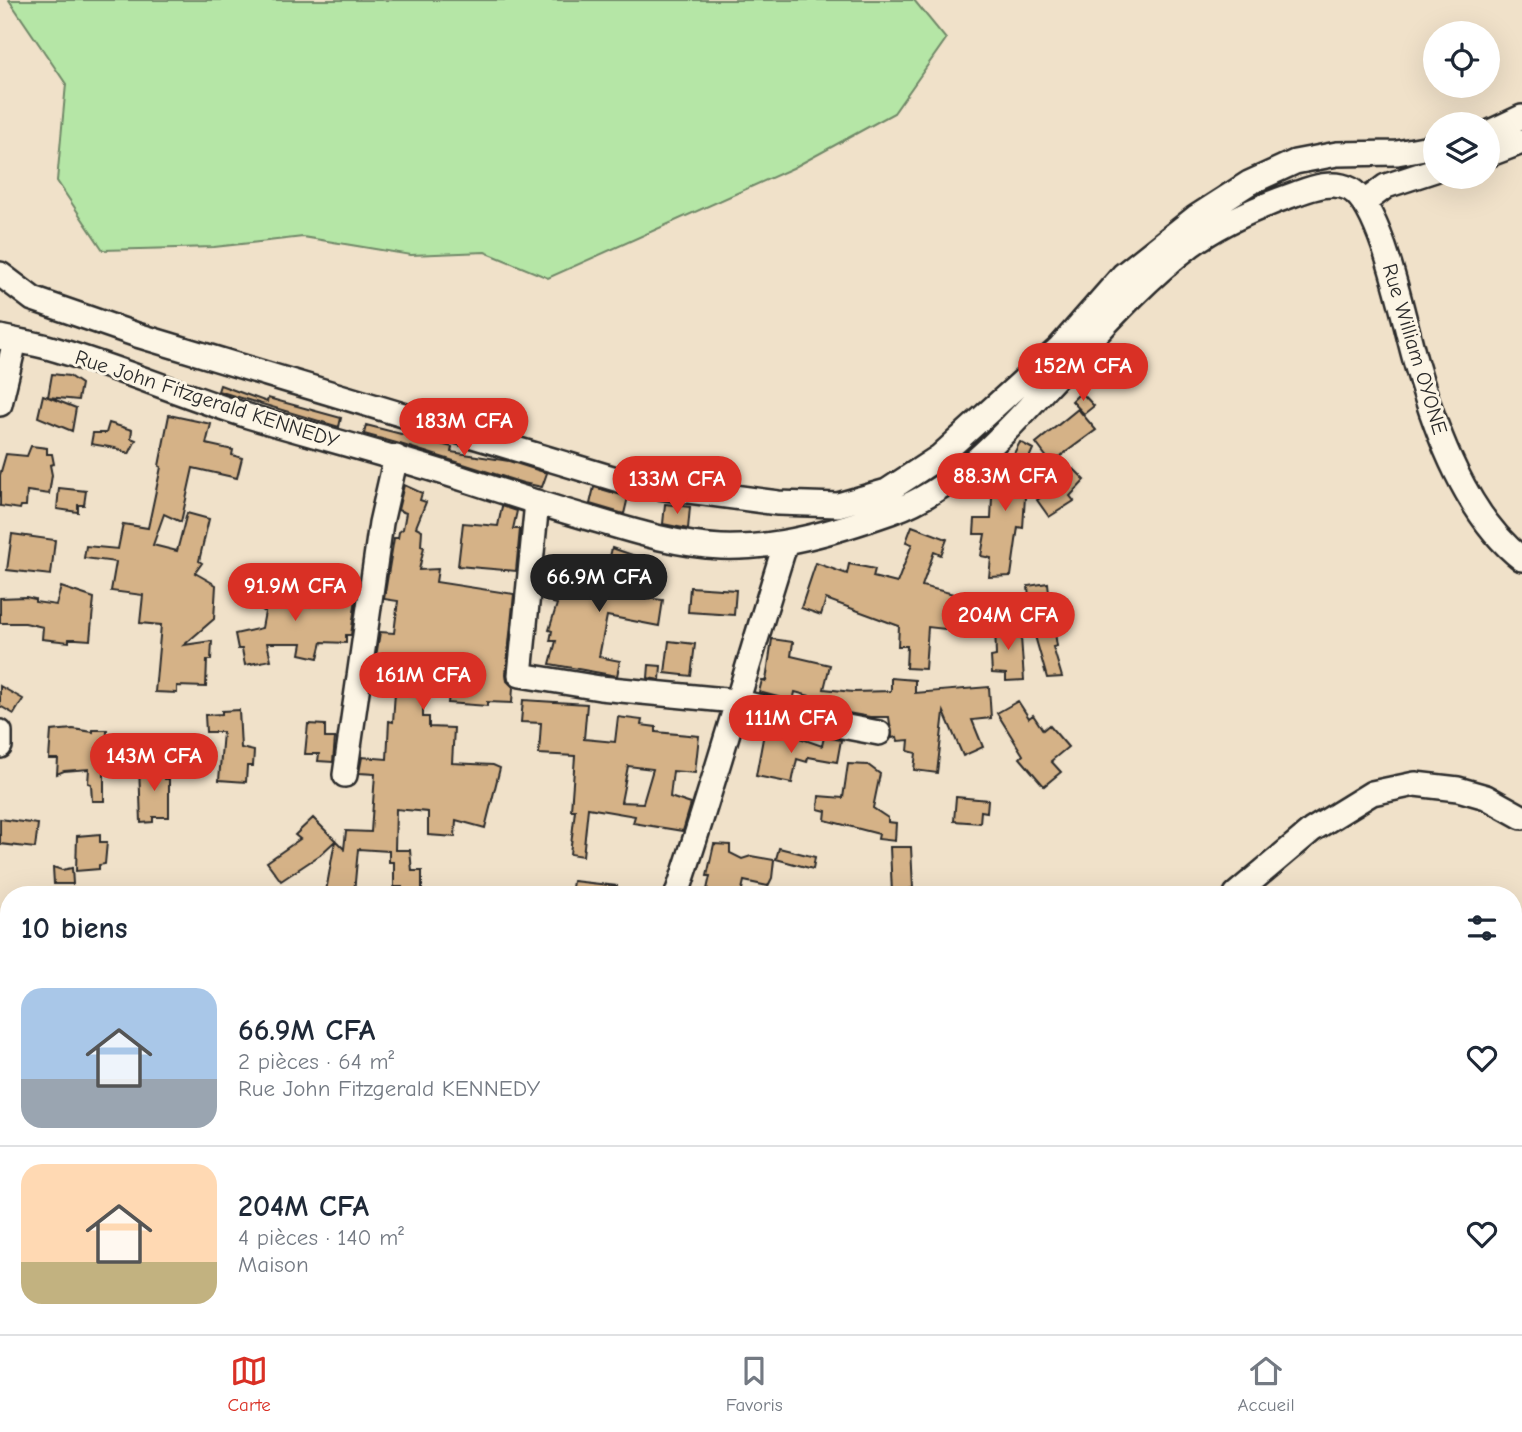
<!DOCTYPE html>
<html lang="fr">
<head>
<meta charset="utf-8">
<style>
  :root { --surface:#fff; --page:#f2f2f3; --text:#1f2937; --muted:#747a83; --line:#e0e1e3; --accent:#d93025 }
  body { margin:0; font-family:"Comic Neue",sans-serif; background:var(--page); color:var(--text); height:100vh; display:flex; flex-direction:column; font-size:26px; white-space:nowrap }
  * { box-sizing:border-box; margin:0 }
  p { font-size:23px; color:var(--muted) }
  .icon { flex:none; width:38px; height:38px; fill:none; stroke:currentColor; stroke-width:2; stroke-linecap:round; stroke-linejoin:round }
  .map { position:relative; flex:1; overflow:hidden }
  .panel { position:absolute; left:0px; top:886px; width:1522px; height:450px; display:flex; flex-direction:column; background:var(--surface); border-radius:28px 28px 0 0; box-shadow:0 7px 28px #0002 }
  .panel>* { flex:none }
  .tools { position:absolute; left:1423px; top:21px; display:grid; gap:14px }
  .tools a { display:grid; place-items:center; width:77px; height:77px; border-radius:50%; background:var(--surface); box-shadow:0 7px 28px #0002; font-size:35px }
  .price { position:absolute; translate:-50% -60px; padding:0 16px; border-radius:24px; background:var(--accent); color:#fff; font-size:23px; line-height:46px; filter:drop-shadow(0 2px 4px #0008) }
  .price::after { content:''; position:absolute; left:50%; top:42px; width:21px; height:16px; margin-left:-10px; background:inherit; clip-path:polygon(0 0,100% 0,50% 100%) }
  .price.on { background:#222; color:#fff }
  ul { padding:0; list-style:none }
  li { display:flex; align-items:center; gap:21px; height:175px; padding:0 21px }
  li+li { border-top:2px solid var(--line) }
  li span { display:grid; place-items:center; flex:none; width:196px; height:140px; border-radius:21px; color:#555 }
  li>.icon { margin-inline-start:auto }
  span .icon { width:84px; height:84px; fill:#fffc; stroke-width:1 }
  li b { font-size:30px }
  h2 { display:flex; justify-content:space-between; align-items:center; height:84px; padding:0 21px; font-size:30px }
  .menu { display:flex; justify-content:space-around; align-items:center; height:98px; border-top:2px solid var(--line); background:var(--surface); font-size:19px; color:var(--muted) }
  .menu a { display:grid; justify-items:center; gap:4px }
  .menu .on { color:var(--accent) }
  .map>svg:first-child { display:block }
</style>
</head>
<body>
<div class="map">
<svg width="1522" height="1334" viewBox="0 0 1522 1334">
  <rect width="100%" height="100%" fill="#f0e1c9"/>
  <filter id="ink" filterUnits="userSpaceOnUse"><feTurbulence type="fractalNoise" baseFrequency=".0143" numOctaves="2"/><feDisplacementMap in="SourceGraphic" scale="14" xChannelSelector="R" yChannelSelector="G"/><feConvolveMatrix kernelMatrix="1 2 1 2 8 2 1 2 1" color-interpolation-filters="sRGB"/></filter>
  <g filter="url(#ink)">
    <!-- green -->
    <path fill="#b5e6a6" stroke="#708868" stroke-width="2" d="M9,0h905l32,39 -52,74 -101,55 -245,110 -63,-26 -74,3 -108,-18 -89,10 -111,3 -46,-69 9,-97z
      M350,1327v-1l376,1 -5,7h-375z"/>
    <!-- building -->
    <path fill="#d5b287" stroke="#2b2b2b" stroke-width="2" fill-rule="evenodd" d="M52,374l17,2 12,8 -3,16 -30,-3z
      M220,385l47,17 1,-4 73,20 -2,9 -121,-36z
      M1081,392l13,14 -10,8 -12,-13z
      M43,395l33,13 -4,23 -34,-14z
      M1078,409l18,21 -45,33 -15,-20z
      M169,415l42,9 -5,20 27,6 -1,5 10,3 -5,20 -44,-10 -12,54 -17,-8 -11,31 24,6 10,-38 22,6 -10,42 3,2 -7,10 21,12 -2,34 -30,26 28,-4 -1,19h-4l-1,27 -29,-1v7l-22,-1 6,-67 -21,-2 3,-28 -32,-4 5,-29 -32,-4 2,-12 32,3 5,-25 25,4 13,-61 -2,-1z
      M109,423l23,7 -1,8 5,2 -7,14 -14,-6 -24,-4 2,-11h13z
      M366,425l86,22 -1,5 58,9 38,12 -5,14 -19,-4 -123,-39 -36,-10z
      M1020,442l13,7 -11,25 4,7 -3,47 -5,-1 -7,49 -22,1 2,-19 -10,-2 4,-22h-11l1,-15h16l1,-22 -11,-14 30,-24z
      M31,446l16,2v6h5l2,10 -4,1 2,10 -3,19 -22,-3 -1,15h-5l-1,3 -20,-3v-31l6,-21 21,2z
      M1074,469l11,11 -15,16 4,5 -25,16 -12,-17 18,-12z
      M404,485l18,8 -2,7 6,2 -10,25 6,3 -1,16 3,1 -5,23 19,-1 -2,13 78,12 -8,80 1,7 6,6 -1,16 -25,-1v4l-39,-3 1,-9 -26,-4v27h6v10l25,1 -2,35 41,2 7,3 -15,60 -29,-8 -1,17 -27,-2v-23l-32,-3 -1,41h15l2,21h10v20h-6v3h-14v-7h-8v-25h-5v-11l-31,-2 -4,44 -28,-2 9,-50 -15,14 -39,26 -14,-19 33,-23 -5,-4 18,-17 31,31 2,-18 25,1 4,-58 -16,-1 3,-16 25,2 2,-38 4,1 3,-45 -23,-2 7,-43 14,1 4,-32 -14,-2 10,-61h4l1,-6 4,-3 3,-16 -8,-3z
      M594,487l34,10 -4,17 -34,-10z
      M59,488l27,3 -2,14h-6v7l-21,-3z
      M665,504l25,3 -2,22 -25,-5z
      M502,506l15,5 -4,18h7l-4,42 -58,-5 5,-43 35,3z
      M912,526l35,13 -6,16 -7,-3 -12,34 32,8 3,12 -3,24 -26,-3 -3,42 -19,-1 1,-22h-9l1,-20 -73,-27 -5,16 -20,-7 15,-45 31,11 2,-10 26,5 -2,8 24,6 15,-39 -6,-2z
      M12,534l43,6 -4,35 -44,-5z
      M612,548l35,12 -9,37 25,3 -4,26 -52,-10 -8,41 21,4 -3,15 -67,-12 6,-23h-6l2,-10 -3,-1 8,-26 -4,-1 5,-24 42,8v-2l3,1z
      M249,578l28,21 19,1 14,6v-9l46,1 -5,37h-5v8l-24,-1 -4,16 -18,-4 2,-11h-35l4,17 -26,5 -3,-16h-4l-3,-15 27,-6 3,-16 -27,-19z
      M1048,583l2,19 17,-4 5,17 -19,5 4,26 -4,1 9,30 -15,1 -16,-56 -3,-36z
      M61,587l33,11 -4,42 -14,-1h-7v3l-27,-3 1,-12 -18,-4h-25v-25l26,-1 9,2v3l21,3z
      M690,587l46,3 -2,25 -46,-3z
      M995,623h25l4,57 -18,1v-7l-14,-1 -1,-16 5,-1z
      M772,639l21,3 -2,14 39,9 -6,24 29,3 38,-1v-13l24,2v13l74,-6 2,31 -19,2 11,27 -20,9 -19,-44 -7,61 -23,-3 2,-17 -8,-2 1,-11 -11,1 -1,-4 -5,1 -3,-21h-19l-39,-7 1,-8 -37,-10 -2,9 -34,-9 3,-12 4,1z
      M669,641l26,3 -4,32 -26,-3z
      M649,665l12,1 -1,14 -12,-2z
      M0,686l23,13 -9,15 -14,-8z
      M523,700l64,4 -3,35 31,3 3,-25 24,3 -1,5 15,2v5l43,4 -4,37 -22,-2 -3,26 21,7 -8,27 -50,-8 2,-7 -47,-8 -5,48 -13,-2 5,-44h-4l4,-54 -36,-2 2,-31 -20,-1zM628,766l25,3 -10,34 -22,-1z
      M1018,701l11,17 4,-3 10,15 6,-5 19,22 -17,14 10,11 -17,14 -24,-28 3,-3 -26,-42z
      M239,710l2,38 13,3 -1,15h-6l-1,16 -27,-2 4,-48h-17l-1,-17 17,-1v-3z
      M308,724l17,1v13h10l-2,24 -15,-1 1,-7h-14z
      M73,729l20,3v-2h14l-1,35h-2v36h-12l-1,-17 -3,-1 1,-14 -25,2 -7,3 1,-15h-9l2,-28z
      M764,733l27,2 31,11 2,-9 17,3 -4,22 -29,-5 -1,5 -10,-3 -5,24 -36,-7z
      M848,764l20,1 12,9 -7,34 15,10v4l8,1 -1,18 -17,-2 1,-5 -54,-14 1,-9 -8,-2 1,-13 24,2z
      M139,765h25l1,14h4v38h-16v5l-12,1z
      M956,797l32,3 -1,12 -6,-1 -1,12 -26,-2z
      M0,819l38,5 -3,24 -35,-4z
      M100,834v8h7l-2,22 -6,1v4l-23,2 1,-35z
      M714,844l16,1v8l12,6 9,-3 23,4 -2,18 -4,8 -24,-5 -3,13h-35l4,-18h-3z
      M890,847h21l2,41 -21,5z
      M779,848l36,9 -2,12 -37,-10z
      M53,867l9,3 10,-2 1,16h-19z
      M573,881l44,5v8h-46z"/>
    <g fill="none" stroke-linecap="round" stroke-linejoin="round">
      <defs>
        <path id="minor" d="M1488,133l34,-16
          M1488,155l34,-13
          M1365,202l21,-16 49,-16
          M0,274l33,25 104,36 492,148 149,20 60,2 49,-14 52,-34 120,-109 64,-73 73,-58 53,-34 46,-21 42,-8 60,-1 38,-7
          M0,337c16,4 32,6 47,10 68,19 134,48 201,69 74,22 149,41 222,65 43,14 86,28 129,40 40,12 80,24 122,26 58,2 116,-16 170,-35 63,-22 112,-76 156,-125 46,-48 91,-102 144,-142 29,-21 70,-39 104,-51 17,-6 38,-14 55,-5 34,20 55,140 67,178 19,65 50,150 105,192
          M0,404l15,-63
          M537,502l-17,173 80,13 136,13 74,19 69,13
          M0,732v14
          M345,775l36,-252 15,-66
          M677,894c39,-116 72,-235 109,-352
          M1236,894l76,-64 60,-37 43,-9 43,5 28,8 36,20
          M0,993l9,-1
          M1514,1166h8
          M928,1334l4,-8"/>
      </defs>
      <!-- minor casing -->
      <use href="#minor" stroke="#2b2b2b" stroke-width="28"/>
      <!-- minor -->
      <use href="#minor" stroke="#fcf5e5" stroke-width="23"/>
    </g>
  </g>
  <g text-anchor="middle" stroke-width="6" stroke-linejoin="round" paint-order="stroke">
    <!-- street labels -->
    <g font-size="21" fill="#2b2b2b" stroke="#fcf5e5">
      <text transform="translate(1415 349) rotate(73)" y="7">Rue William OYONE</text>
      <text transform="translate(207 399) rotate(18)" y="7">Rue John Fitzgerald KENNEDY</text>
    </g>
  </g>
</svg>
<div class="tools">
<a><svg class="icon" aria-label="locate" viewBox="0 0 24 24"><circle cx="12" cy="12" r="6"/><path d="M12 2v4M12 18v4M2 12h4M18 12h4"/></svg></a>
<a><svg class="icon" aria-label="layers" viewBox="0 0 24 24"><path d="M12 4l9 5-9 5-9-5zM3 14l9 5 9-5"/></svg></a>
</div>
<b class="price" style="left:1083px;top:403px">152M CFA</b>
<b class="price" style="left:464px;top:458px">183M CFA</b>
<b class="price" style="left:1005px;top:513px">88.3M CFA</b>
<b class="price" style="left:677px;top:516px">133M CFA</b>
<b class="price on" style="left:599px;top:614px">66.9M CFA</b>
<b class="price" style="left:295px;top:623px">91.9M CFA</b>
<b class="price" style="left:1008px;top:652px">204M CFA</b>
<b class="price" style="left:423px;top:712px">161M CFA</b>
<b class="price" style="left:791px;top:755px">111M CFA</b>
<b class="price" style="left:154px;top:793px">143M CFA</b>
<section class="panel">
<h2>10 biens<svg class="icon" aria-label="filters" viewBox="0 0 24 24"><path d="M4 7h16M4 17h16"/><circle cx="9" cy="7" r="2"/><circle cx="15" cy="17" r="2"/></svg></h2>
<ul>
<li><span style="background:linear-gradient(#a9c7e8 65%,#9aa5b1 0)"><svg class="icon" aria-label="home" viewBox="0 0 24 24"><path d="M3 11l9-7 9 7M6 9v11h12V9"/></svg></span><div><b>66.9M CFA</b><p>2 pièces · 64 m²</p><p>Rue John Fitzgerald KENNEDY</p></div><svg class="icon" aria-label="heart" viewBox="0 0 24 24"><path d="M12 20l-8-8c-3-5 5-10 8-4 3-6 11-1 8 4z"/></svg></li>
<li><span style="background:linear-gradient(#ffd9b3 70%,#c2b280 0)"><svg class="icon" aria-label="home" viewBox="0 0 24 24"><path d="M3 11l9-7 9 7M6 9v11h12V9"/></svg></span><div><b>204M CFA</b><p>4 pièces · 140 m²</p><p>Maison</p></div><svg class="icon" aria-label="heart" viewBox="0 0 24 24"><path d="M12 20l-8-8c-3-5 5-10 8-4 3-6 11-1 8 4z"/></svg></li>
</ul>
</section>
</div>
<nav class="menu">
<a class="on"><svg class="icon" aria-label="map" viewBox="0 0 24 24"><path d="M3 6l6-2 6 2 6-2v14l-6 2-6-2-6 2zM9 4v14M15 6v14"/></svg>Carte</a>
<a><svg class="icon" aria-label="saved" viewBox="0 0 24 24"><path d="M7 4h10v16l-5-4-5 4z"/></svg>Favoris</a>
<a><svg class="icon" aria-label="home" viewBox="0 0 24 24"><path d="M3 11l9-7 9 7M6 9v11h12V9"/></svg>Accueil</a>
</nav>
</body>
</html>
